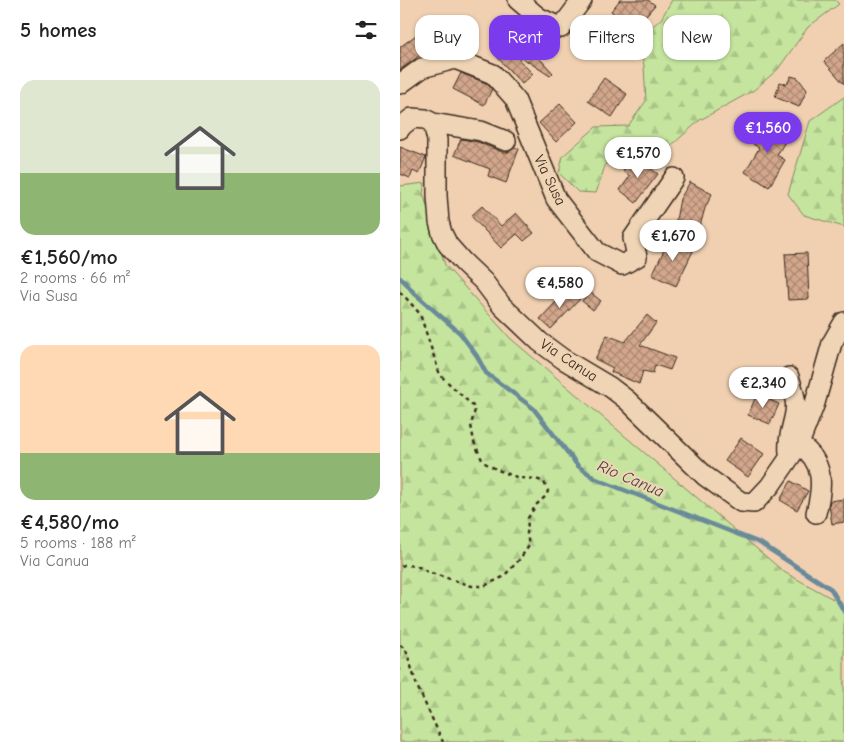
<!DOCTYPE html>
<html lang="en">
<head>
<meta charset="utf-8">
<style>
  :root { --surface:#fff; --page:#f6f6f6; --text:#222; --muted:#767676; --accent:#7c3aed }
  body { margin:0; font-family:"Comic Neue",sans-serif; background:var(--page); color:var(--text); height:100vh; display:flex; flex-direction:column; font-size:19px; white-space:nowrap }
  * { box-sizing:border-box; margin:0 }
  p { font-size:16px; color:var(--muted) }
  .icon { flex:none; width:28px; height:28px; fill:none; stroke:currentColor; stroke-width:2; stroke-linecap:round; stroke-linejoin:round }
  .map { position:relative; flex:1; overflow:hidden }
  .drawer { display:flex; flex-direction:column; background:var(--surface); width:400px }
  .drawer>* { flex:none }
  .guide { position:absolute; left:15px; top:15px; width:354px; height:45px; display:flex; gap:10px }
  .price { position:absolute; translate:-50% -42px; padding:0 11px; border-radius:18px; background:#fff; color:#222; font-size:16px; line-height:32px; filter:drop-shadow(0 1px 2px #0008) }
  .price::after { content:''; position:absolute; left:50%; top:30px; width:15px; height:11px; margin-left:-8px; background:inherit; clip-path:polygon(0 0,100% 0,50% 100%) }
  .price.selected { background:var(--accent); color:#fff }
  ul { padding:0; list-style:none }
  li { display:grid; align-content:center; gap:10px; height:265px; padding:0 20px }
  li span { display:grid; place-items:center; height:155px; border-radius:15px; color:#555 }
  li>.icon { margin-inline-start:auto }
  span .icon { width:90px; height:90px; fill:#fffc; stroke-width:1 }
  li b { font-size:21px }
  h2 { display:flex; justify-content:space-between; align-items:center; height:60px; padding:0 20px; font-size:21px }
  .tag { padding:0 18px; border-radius:15px; background:var(--surface); box-shadow:0 1px 4px #0004; font-size:18px; line-height:45px }
  .tag.selected { background:var(--accent); color:#fff }
  main { display:flex; flex:1; min-height:0 }
  .map>svg:first-child { display:block }
</style>
</head>
<body>
<main>
<section class="drawer">
<h2>5 homes<svg class="icon" aria-label="filters" viewBox="0 0 24 24"><path d="M4 7h16M4 17h16"/><circle cx="9" cy="7" r="2"/><circle cx="15" cy="17" r="2"/></svg></h2>
<ul>
<li><span style="background:linear-gradient(#dfe7d0 60%,#8fb573 0)"><svg class="icon" aria-label="home" viewBox="0 0 24 24"><path d="M3 11l9-7 9 7M6 9v11h12V9"/></svg></span><div><b>€1,560/mo</b><p>2 rooms · 66 m²</p><p>Via Susa</p></div></li>
<li><span style="background:linear-gradient(#ffd9b3 70%,#8fb573 0)"><svg class="icon" aria-label="home" viewBox="0 0 24 24"><path d="M3 11l9-7 9 7M6 9v11h12V9"/></svg></span><div><b>€4,580/mo</b><p>5 rooms · 188 m²</p><p>Via Canua</p></div></li>
</ul>
</section>
<div class="map">
<svg width="444" height="742" viewBox="0 0 444 742">
  <defs>
    <pattern id="forest-firs" width="22" height="20" patternUnits="userSpaceOnUse" patternTransform="scale(1.25)"><rect width="22" height="20" fill="#c5e59e"/><path d="M5 1l3.5 6h-7zM16 11l3.5 6h-7z" fill="#aac588"/></pattern>
    <pattern id="building-cross-hatch" width="8" height="8" patternUnits="userSpaceOnUse" patternTransform="scale(1.25)"><rect width="8" height="8" fill="#d3a78c"/><path d="M0 0l8 8M0 8l8-8" fill="none" stroke="#ac8872"/></pattern>
  </defs>
  <rect width="100%" height="100%" fill="#f0d0b1"/>
  <filter id="ink" filterUnits="userSpaceOnUse"><feTurbulence type="fractalNoise" baseFrequency=".02" numOctaves="2"/><feDisplacementMap in="SourceGraphic" scale="10" xChannelSelector="R" yChannelSelector="G"/><feConvolveMatrix kernelMatrix="1 2 1 2 8 2 1 2 1" color-interpolation-filters="sRGB"/></filter>
  <g filter="url(#ink)">
    <!-- forest -->
    <path fill="url(#forest-firs)" stroke="#80885e" d="M272,0h163l4,4 -31,23 -30,42 -24,21 -54,30 -27,24 -19,14 -24,-12 -24,17 -10,30 -18,-1 -19,-19 4,-17 33,-29 32,-1 18,-25 -2,-35 -5,-28 22,-19z
      M444,97v130l-40,-12 -16,-21 22,-73z
      M25,183l-2,10 22,72 65,73 274,234 60,33v137h-444v-556z"/>
    <g fill="none" stroke-linecap="round" stroke-linejoin="round">
      <!-- stream -->
      <path stroke="#6b8a99" stroke-width="4.5" d="M0,278l5,4 9,11 46,40 17,23 9,17 47,35 45,58 18,13 164,64 71,46 13,22"/>
    </g>
    <!-- building -->
    <path fill="url(#building-cross-hatch)" stroke="#3b2a1e" d="M220,0h28l7,5 -22,25 -22,-19z
      M27,27l11,15 -38,28v-23z
      M119,36l34,37 -3,3 -29,-19 -2,3 14,14 -11,10 -25,-27z
      M444,43v41l-20,-23z
      M61,73l25,10 6,6 -8,16 -31,-16z
      M391,76l7,2 9,12 -8,17 -24,-10 5,-15 7,2z
      M204,78l23,16 -15,23 -24,-16z
      M160,104l17,18 -21,20 -17,-19z
      M366,121l23,14 -12,20 8,5 -16,27 -24,-15 14,-24 -6,-4z
      M61,139l17,3 24,10h6l7,-4 4,1 -13,34 -18,-7 2,-7 -36,-14z
      M0,147l26,10 -7,17 -6,-3 -3,7 -10,-4z
      M234,156l24,18 -22,29 -16,-13 10,-14 -7,-5z
      M290,182l22,12 -7,14 -5,18 -24,-6 4,-21z
      M82,206l19,20 15,-13 18,20 -10,8 -7,-7 -16,14 -30,-32z
      M270,238l24,11 -18,37 -24,-11z
      M407,253l2,46 -21,1 -3,-46z
      M169,288l11,11 -29,30 -11,-10z
      M190,292l11,9 -8,9 -11,-9z
      M247,315l9,8 -16,22 35,13 -5,12 -15,-5 -2,8 -10,-2 -4,13 -28,-12 2,-4 -18,-9 12,-24 18,7z
      M357,394l22,10 -9,20 -22,-9z
      M341,438l23,16 -16,23 -23,-16z
      M391,481l17,10 -11,19 -17,-10z
      M444,499v23l-12,2 -3,-19 1,-4z"/>
    <g fill="none" stroke-linecap="round" stroke-linejoin="round">
      <defs>
        <path id="minor" d="M118,0l20,17 23,11 21,-28
          M0,84l22,-16 33,-9 38,15 22,25 41,100 41,53 25,13 15,-8 -4,-19 41,-60
          M33,123l48,8 25,10
          M0,129l2,-3 10,-8 13,1 8,4 4,17v56l2,26 3,11 6,12 15,17 21,20 18,24 38,36 23,17 47,28 17,13 78,76 36,26 13,1 16,-17 29,-42 16,-41 17,-60 12,-21
          M399,444c26,18 24,42 17,69
          M389,452c-2,-13 4,-26 6,-39 2,-13 -2,-24 -6,-36"/>
      </defs>
      <!-- minor casing -->
      <use href="#minor" stroke="#3b2a1e" stroke-width="22"/>
      <!-- path -->
      <path stroke="#3b2a1e" stroke-width="2.5" stroke-dasharray="4 4" stroke-linecap="butt" d="M0,292l6,6 14,16 20,61 33,31 2,4 -4,15 3,17 9,20 15,8 21,8 17,1 8,3 4,9 -2,5 -10,9 -8,13 -1,16 2,12 -10,14 -16,17 -19,9h-12l-44,-14 -11,-6 -13,-1 -4,2
        M0,645l6,5 11,36 26,56"/>
      <!-- minor -->
      <use href="#minor" stroke="#efd5b6" stroke-width="19"/>
    </g>
  </g>
  <g text-anchor="middle" stroke-width="4" stroke-linejoin="round" paint-order="stroke">
    <!-- street labels -->
    <g font-size="15" fill="#3b2a1e" stroke="#efd5b6">
      <text transform="translate(150 180) rotate(64)" y="5">Via Susa</text>
      <text transform="translate(169 360) rotate(33)" y="5">Via Canua</text>
    </g>
    <!-- water labels -->
    <g font-size="16" font-style="italic" fill="#47423d" stroke="#efd5b6">
      <text transform="translate(231 478) rotate(23)" y="6">Rio Canua</text>
    </g>
  </g>
</svg>
<b class="price selected" style="left:368px;top:154px">€1,560</b>
<b class="price" style="left:238px;top:179px">€1,570</b>
<b class="price" style="left:273px;top:262px">€1,670</b>
<b class="price" style="left:160px;top:309px">€4,580</b>
<b class="price" style="left:363px;top:409px">€2,340</b>
<div class="guide">
<a class="tag">Buy</a>
<a class="tag selected">Rent</a>
<a class="tag">Filters</a>
<a class="tag">New</a>
</div>
</div>
</main>
</body>
</html>
